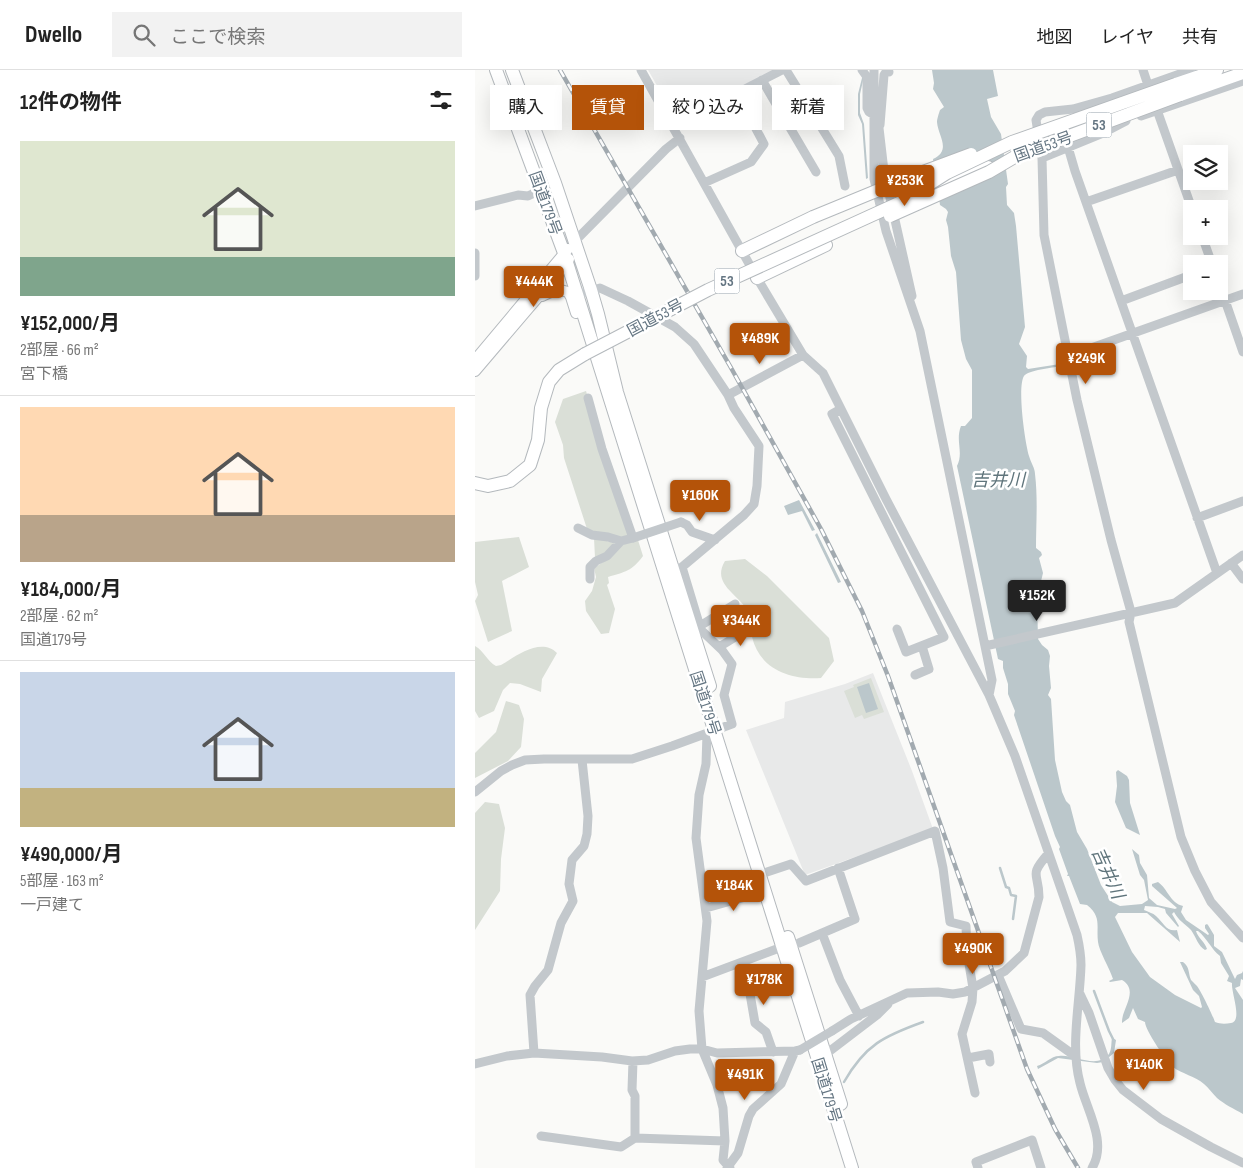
<!DOCTYPE html>
<html lang="ja">
<head>
<meta charset="utf-8">
<style>
  :root { --surface:#fff; --page:#f2f2f2; --text:#222; --muted:#767676; --line:#e0e0e0; --accent:#b45309 }
  body { margin:0; font-family:"Sofia Sans Condensed","Noto Sans JP",sans-serif; background:var(--page); color:var(--text); height:100vh; display:flex; flex-direction:column; font-size:19px; white-space:nowrap }
  * { box-sizing:border-box; margin:0 }
  p { font-size:16px; color:var(--muted) }
  .icon { flex:none; width:28px; height:28px; fill:none; stroke:currentColor; stroke-width:2; stroke-linecap:round; stroke-linejoin:round }
  .map { position:relative; flex:1; overflow:hidden }
  .side { display:flex; flex-direction:column; background:var(--surface); width:475px }
  .side>* { flex:none }
  .hud { position:absolute; left:15px; top:15px; width:475px; height:45px; display:flex; gap:10px }
  .buttons { position:absolute; left:708px; top:75px; display:grid; gap:10px }
  .buttons a { display:grid; place-items:center; width:45px; height:45px; border-radius:0px; background:var(--surface); box-shadow:0 5px 20px #0002; font-size:25px }
  .price { position:absolute; translate:-50% -42px; padding:0 11px; border-radius:5px; background:var(--accent); color:#fff; font-size:16px; line-height:32px; filter:drop-shadow(0 1px 2px #0008) }
  .price::after { content:''; position:absolute; left:50%; top:30px; width:15px; height:11px; margin-left:-8px; background:inherit; clip-path:polygon(0 0,100% 0,50% 100%) }
  .price.active { background:#222; color:#fff }
  ul { padding:0; list-style:none }
  li { display:grid; align-content:center; gap:10px; height:265px; padding:0 20px }
  li+li { border-top:1px solid var(--line) }
  li span { display:grid; place-items:center; height:155px; border-radius:0px; color:#555 }
  li>.icon { margin-inline-start:auto }
  span .icon { width:90px; height:90px; fill:#fffc; stroke-width:1 }
  li b { font-size:21px }
  h2 { display:flex; justify-content:space-between; align-items:center; height:60px; padding:0 20px; font-size:21px }
  .pill { padding:0 18px; border-radius:0px; background:var(--surface); box-shadow:0 5px 20px #0002; font-size:18px; line-height:45px }
  .pill.active { background:var(--accent); color:#fff }
  header { display:flex; align-items:center; gap:30px; box-sizing:border-box; height:70px; padding:0 25px; background:var(--surface); border-bottom:1px solid var(--line) }
  header strong { font-size:24px }
  nav { display:flex; gap:28px; margin-inline-start:auto; font-size:18px }
  .search { width:350px; height:45px; background:var(--page); display:flex; align-items:center; gap:12px; box-sizing:border-box; padding:0 18px; border-radius:0px; color:var(--muted); font-size:19px }
  main { display:flex; flex:1; min-height:0 }
  .map>svg:first-child { display:block }
</style>
</head>
<body>
<header>
<strong>Dwello</strong>
<div class="search"><svg class="icon" aria-label="search" viewBox="0 0 24 24"><circle cx="10" cy="10" r="6"/><path d="M15 15l6 6"/></svg>ここで検索</div>
<nav><a>地図</a><a>レイヤ</a><a>共有</a></nav>
</header>
<main>
<section class="side">
<h2>12件の物件<svg class="icon" aria-label="filters" viewBox="0 0 24 24"><path d="M4 7h16M4 17h16"/><circle cx="9" cy="7" r="2"/><circle cx="15" cy="17" r="2"/></svg></h2>
<ul>
<li><span style="background:linear-gradient(#dfe7d0 75%,#7fa58c 0)"><svg class="icon" aria-label="home" viewBox="0 0 24 24"><path d="M3 11l9-7 9 7M6 9v11h12V9"/></svg></span><div><b>¥152,000/月</b><p>2部屋 · 66 m²</p><p>宮下橋</p></div></li>
<li><span style="background:linear-gradient(#ffd9b3 70%,#b9a48a 0)"><svg class="icon" aria-label="home" viewBox="0 0 24 24"><path d="M3 11l9-7 9 7M6 9v11h12V9"/></svg></span><div><b>¥184,000/月</b><p>2部屋 · 62 m²</p><p>国道179号</p></div></li>
<li><span style="background:linear-gradient(#c9d6e8 75%,#c2b280 0)"><svg class="icon" aria-label="home" viewBox="0 0 24 24"><path d="M3 11l9-7 9 7M6 9v11h12V9"/></svg></span><div><b>¥490,000/月</b><p>5部屋 · 163 m²</p><p>一戸建て</p></div></li>
</ul>
</section>
<div class="map">
<svg width="768" height="1098" viewBox="0 0 768 1098">
  <rect width="100%" height="100%" fill="#fafaf8"/>
  <!-- built -->
  <path fill="#e8e9e9" d="M173,0h127l-98,50z
    M398,603l39,98 21,58 -128,46 -59,-145 38,-12 1,-16 60,-18z"/>
  <!-- green -->
  <path fill="#dadfd7" d="M111,321l44,146 -8,3 -34,-8 -24,-74 -1,-13 -8,-23 8,-23z
    M44,467l10,30 -27,14 10,50 -24,11 -13,-41 3,-6 -3,-13v-40z
    M119,468l21,5 -10,12 -10,3z
    M163,470l5,16c-11,15 -18,16 -35,21l1,6 -2,2 8,24 -6,24 -8,1 -15,-23 -1,-10 7,-10 4,-14 -2,-9 14,-9 13,-14z
    M270,489l22,17 62,62 5,23 -13,17c-30,2 -61,-8 -69,-41 -3,-8 1,-18 -4,-26 -10,-17 -37,-27 -23,-50z
    M0,576c9,5 12,15 21,20l5,-1c15,-9 40,-28 56,-12l-15,26 -1,13 -21,-8 -10,-1 -7,7 -9,21 -15,7 -4,-7z
    M396,608l13,34 -20,7 -2,-4 -7,3 -11,-27 10,-4 -1,-2z
    M31,631l13,4 5,14 -3,28 -13,14 -33,17v-25l21,-21z
    M10,732l14,2 6,24 -4,31 -1,32 -25,39v-117z"/>
  <!-- water -->
  <path fill="#bbc7cb" fill-rule="evenodd" d="M457,0h61l5,26 -11,3 4,18 10,17 7,50 -2,3 1,18 7,8 2,13 9,101 -6,17 8,12 -1,11 2,2 32,-5v2c-7,2 -32,4 -36,10 -7,11 1,67 5,80 2,7 6,12 6,18 3,25 1,50 1,74l5,4 1,3 -3,3 4,15 -6,25 1,41 4,6 6,5 2,6 -1,10 2,22 -3,7 3,4 4,61 7,32 4,9 4,4 7,27 10,17 14,36 11,17 8,4 22,-2 6,-4 -4,-20 -4,-5 -8,-26 7,6 1,8 7,12 2,23 8,7 18,4 2,-1 -25,-22v-2l6,-2c10,7 12,21 25,24l-2,6 5,8 22,15 1,-1 -4,-6v-3l2,-1 1,1 6,10v11l8,6 13,27 2,-4 5,-2 1,-2v9l-2,-1 -1,7 -5,2 8,12v114c-9,-5 -19,-10 -26,-16 -5,-5 -8,-10 -13,-14 -9,-8 -22,-10 -31,-17 -6,-5 -28,-37 -28,-45l-7,-3 -5,-11 -4,10 -7,5c-1,-14 18,-32 0,-43l-12,2 -1,-1 4,-2c-3,-10 -14,-28 -15,-37 -2,-16 4,-25 -11,-37l-7,-1 -11,-28h-2l1,-2 -9,-25 1,-2 -5,-11 -41,-121 1,-4 -7,-17v-10l-5,-16v-7l-5,-2 -41,-193c7,-14 -2,-25 4,-40h4l7,-8v-48l-6,-11 -5,-19 -5,-68 -5,-16 -3,-29 -2,-7 2,-8 -2,-3 -6,-4 -7,-46c19,-9 5,-23 4,-37 0,-3 2,-9 3,-12l4,-3 -11,-18 1,-6zM670,836l13,1 7,2 1,4 12,14 1,-1 -7,-12 2,-2c4,8 11,12 17,18 5,7 7,16 14,20l2,-1c-2,-7 -9,-11 -11,-18h2c9,7 13,18 22,25l1,7 8,13 -2,5 5,2c-1,10 11,38 -1,40 -6,1 -11,1 -16,-1 -2,-6 -14,-31 -18,-36 -1,-1 -5,-5 -6,-6 -3,-7 -1,-13 -8,-18h-3l13,28 6,6 3,11 -1,1 -26,-13 -25,-18 -18,-25 -17,-35 3,-4h29l33,29 -3,-12c-11,2 -13,-7 -21,-14 -3,-3 -8,-4 -12,-6z
    M390,2l-5,22v19l4,11 4,54 -2,1 -4,-55 -4,-9v-21l5,-20z
    M324,430l16,30 -3,1 -10,-20 -14,4 -4,-9z
    M342,463l24,49 -3,1 -23,-48z
    M394,613l9,26 -12,4 -9,-26z
    M643,700l9,6 2,4 1,23 10,32 -14,-7 -11,-26 2,-16 -1,-14z
    M637,968l4,2 -2,13 -11,9 -6,1 -39,-5 -20,11 -1,-3c8,-2 14,-10 22,-10 15,-2 38,14 50,-2 3,-5 2,-11 3,-16z"/>
  <g fill="none" stroke-linecap="round" stroke-linejoin="round">
    <!-- stream -->
    <path stroke="#bbc7cb" stroke-width="2.5" d="M525,798l6,19 3,1 2,7 5,1 -3,23
      M619,921l15,40 5,10
      M369,1012c21,-37 40,-46 79,-60"/>
    <defs>
      <path id="major" d="M67,226l15,-7 11,3 3,5 5,16
        M0,290l93,-111
        M0,301l92,-108 2,-4"/>
      <path id="highway" d="M21,0l68,183 288,915
        M37,0l43,113 36,107 7,24 19,78 93,294
        M701,14l41,-14
        M705,25l63,-22
        M446,124l67,-27
        M267,181l71,-34
        M282,208l69,-33
        M0,413l13,3 22,-5 20,-16 8,-25 3,-32 8,-26 10,-12 26,-16
        M313,867l53,167"/>
    </defs>
    <!-- major casing -->
    <use href="#major" stroke="#b5babe" stroke-width="12"/>
    <!-- highway casing -->
    <use href="#highway" stroke="#b4b9bd" stroke-width="14"/>
    <!-- minor -->
    <path stroke="#c3c8cc" stroke-width="9" d="M166,0l116,208 46,77 20,18 63,126 103,196 26,61 62,179c2,9 4,20 4,30 -1,39 -11,80 -1,118 6,26 28,59 12,85
      M311,0l53,86 6,30
      M387,0l5,7v31l2,4 5,3 5,13 5,43 28,125
      M399,0v109l12,52 34,100 72,349 -3,15
      M668,0l5,15
      M716,0l-79,28 -39,11 -28,3 -6,3 -3,5 6,38 2,77 33,165 34,140 20,72 -2,10 52,215 14,34 16,31 32,36
      M287,10l54,92
      M682,40l35,99
      M666,46l102,-35
      M405,55l4,-50 2,-3h3
      M198,56l109,-56
      M593,77l7,24 142,402
      M567,88l61,-25 23,-12
      M229,113l47,-21 13,-18 -27,-51
      M611,132l92,-32
      M0,136l43,-11 10,1 27,-13
      M727,166l10,28
      M100,171l91,-92 14,-11
      M0,183v23
      M744,213l24,69
      M101,225l24,-7 28,13 47,26 19,17 34,51 6,13 25,38 -2,40 -3,18 -10,11 -62,52 -5,2
      M646,231l70,-26
      M605,282l163,-58
      M253,325l75,-40
      M366,339l-9,5 112,223 -38,15 -9,-23
      M722,448l46,-17
      M206,452l6,3 5,7 23,8
      M103,458l14,7 16,2 13,4 12,-3 -31,-89 -14,-51
      M756,493l12,16
      M115,509v-12l6,-6 11,-5 14,-15
      M225,556l35,-22
      M510,576l190,-43 68,-48
      M244,577l31,-19
      M440,605l14,-6 -7,-23
      M232,664l-1,30 -7,31 -3,43 11,83 -8,90 3,38 15,36 6,23 2,33 -2,19 7,8
      M0,722l26,-21 11,-6 13,-5 19,-1h88l40,-13 60,-22 -8,-29 8,-31 -10,-14 -21,-20 -19,-63
      M292,802l24,-8 15,17 129,-50 8,37 7,54 16,4 1,26 6,36 -1,14 -10,32 13,59
      M229,822l56,-15
      M231,838l50,-14
      M347,863l18,47 19,36
      M324,873l56,-24 -17,-51
      M265,893l9,25 6,35 11,9 7,20
      M523,905l23,54 22,4 32,23
      M227,907l80,-30
      M605,924l9,19 19,55 7,12 8,10 38,29 50,28 32,16
      M357,961l19,-12 56,-26 31,-1 15,2 12,-2 40,-21 19,-18 15,-56c0,-25 -11,-20 9,-43
      M59,983l-4,-58 5,-9 13,-16 13,-47 12,-22 -4,-17 3,-24 12,-14 3,-12 1,-18 -6,-56
      M347,987l55,-42 11,-11
      M493,988l21,-4 1,8
      M0,994l32,-8 27,-3 68,4 30,4 16,-1 27,-9 15,-2h12l15,4 78,-2 5,-1
      M66,1066l80,11 14,-9v-42l-3,-6 1,-29
      M160,1068l90,3
      M252,1098l11,-15 11,-37 4,-7 28,-25 14,-33
      M503,1098l-2,-6 56,-22 9,28"/>
    <!-- major -->
    <use href="#major" stroke="#fff" stroke-width="10"/>
    <!-- highway -->
    <use href="#highway" stroke="#fff" stroke-width="12"/>
    <defs>
      <path id="rail" d="M85,0l170,296 91,163 41,82 26,65 139,393 28,60 23,39"/>
    </defs>
    <!-- rail casing -->
    <use href="#rail" stroke="#a2aab0" stroke-width="4.5"/>
    <!-- rail -->
    <use href="#rail" stroke="#fff" stroke-width="2.5" stroke-dasharray="8" stroke-linecap="butt"/>
    <defs>
      <path id="highway-bridge" d="M415,146l99,-44 29,-17 162,-60
        M338,147l107,-44 51,-19
        M110,284l123,-64 193,-88 46,-29 65,-31 164,-58"/>
    </defs>
    <!-- highway-bridge casing -->
    <use href="#highway-bridge" stroke="#b4b9bd" stroke-width="14" stroke-linecap="butt"/>
    <!-- minor-bridge -->
    <path stroke="#c3c8cc" stroke-width="9" d="M158,468l48,-16
      M325,980l32,-19"/>
    <!-- highway-bridge -->
    <use href="#highway-bridge" stroke="#fff" stroke-width="12"/>
  </g>
  <g text-anchor="middle" stroke-width="5" stroke-linejoin="round" paint-order="stroke">
    <!-- shield labels -->
    <g fill="#fff" stroke="#939fa8" stroke-width="1">
      <rect x="611.5" y="42.5" width="25" height="25" rx="4"/>
      <rect x="239.5" y="198.5" width="25" height="25" rx="4"/>
    </g>
    <g font-size="15" font-weight="bold" fill="#657683">
      <text x="624" y="60">53</text>
      <text x="252" y="216">53</text>
    </g>
    <!-- street labels -->
    <g font-size="16" fill="#657683" stroke="#fff">
      <text transform="translate(568 76) rotate(-20)" y="6">国道53号</text>
      <text transform="translate(71 133) rotate(70)" y="6">国道179号</text>
      <text transform="translate(180 247) rotate(-28)" y="6">国道53号</text>
      <text transform="translate(231 633) rotate(72)" y="6">国道179号</text>
      <text transform="translate(352 1020) rotate(73)" y="6">国道179号</text>
    </g>
    <!-- water labels -->
    <g font-size="18" font-style="italic" fill="#60757c" stroke="#fff">
      <text x="523" y="416">吉井川</text>
      <text transform="translate(633 803) rotate(66)" y="6">吉井川</text>
    </g>
  </g>
</svg>
<div class="buttons">
<a><svg class="icon" aria-label="layers" viewBox="0 0 24 24"><path d="M12 4l9 5-9 5-9-5zM3 14l9 5 9-5"/></svg></a>
<a>+</a>
<a>−</a>
</div>
<b class="price" style="left:430px;top:137px">¥253K</b>
<b class="price" style="left:59px;top:238px">¥444K</b>
<b class="price" style="left:285px;top:295px">¥489K</b>
<b class="price" style="left:611px;top:315px">¥249K</b>
<b class="price" style="left:225px;top:452px">¥160K</b>
<b class="price active" style="left:562px;top:552px">¥152K</b>
<b class="price" style="left:266px;top:577px">¥344K</b>
<b class="price" style="left:259px;top:842px">¥184K</b>
<b class="price" style="left:498px;top:905px">¥490K</b>
<b class="price" style="left:289px;top:936px">¥178K</b>
<b class="price" style="left:669px;top:1021px">¥140K</b>
<b class="price" style="left:270px;top:1031px">¥491K</b>
<div class="hud">
<a class="pill">購入</a>
<a class="pill active">賃貸</a>
<a class="pill">絞り込み</a>
<a class="pill">新着</a>
</div>
</div>
</main>
</body>
</html>
